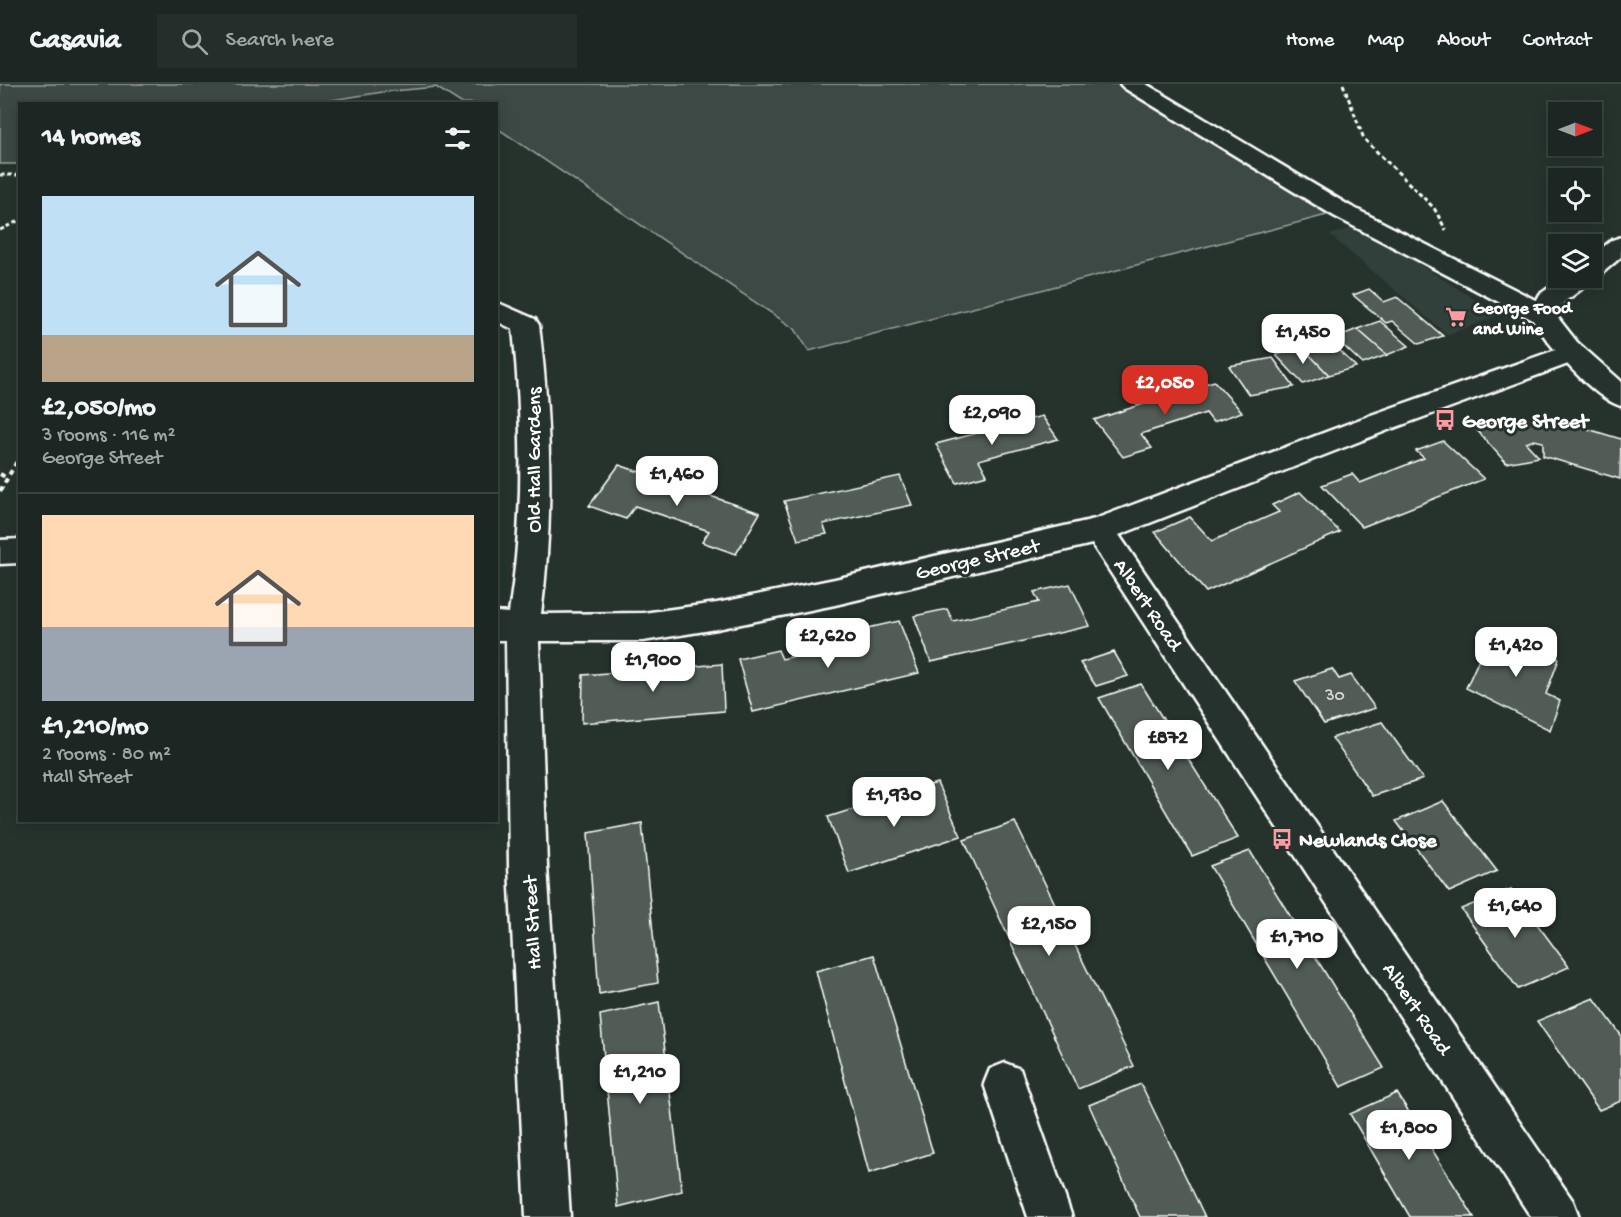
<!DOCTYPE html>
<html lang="en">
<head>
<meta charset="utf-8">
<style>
  :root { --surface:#1c2622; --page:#252e2a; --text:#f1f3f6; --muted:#a0a5a5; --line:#3a4340; --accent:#d93025 }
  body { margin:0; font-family:"Gochi Hand",sans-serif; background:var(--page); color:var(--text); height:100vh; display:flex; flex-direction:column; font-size:22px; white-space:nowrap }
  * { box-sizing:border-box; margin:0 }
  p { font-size:20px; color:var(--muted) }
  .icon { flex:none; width:33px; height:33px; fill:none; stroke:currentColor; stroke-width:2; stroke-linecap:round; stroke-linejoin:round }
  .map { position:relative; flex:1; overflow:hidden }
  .side { position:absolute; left:18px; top:18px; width:480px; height:720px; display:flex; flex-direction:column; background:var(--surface); border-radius:0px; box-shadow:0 3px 15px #0003,0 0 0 2px var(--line) }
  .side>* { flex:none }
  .needle { width:39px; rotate:90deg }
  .tools { position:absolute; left:1548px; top:18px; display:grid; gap:12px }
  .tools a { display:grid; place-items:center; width:54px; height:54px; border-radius:0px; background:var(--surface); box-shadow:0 3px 15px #0003,0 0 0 2px var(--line); font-size:30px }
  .price { position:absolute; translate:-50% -51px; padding:0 14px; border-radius:12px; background:#fff; color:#222; font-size:20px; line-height:39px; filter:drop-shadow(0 2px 3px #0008) }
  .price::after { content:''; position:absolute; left:50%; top:36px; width:18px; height:14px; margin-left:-9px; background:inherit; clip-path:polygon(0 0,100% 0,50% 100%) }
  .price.current { background:var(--accent); color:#fff }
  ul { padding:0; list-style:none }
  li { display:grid; align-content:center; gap:12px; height:318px; padding:0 24px }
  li+li { border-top:2px solid var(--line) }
  li span { display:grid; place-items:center; height:186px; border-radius:0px; color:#555 }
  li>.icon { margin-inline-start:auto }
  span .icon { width:108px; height:108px; fill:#fffc; stroke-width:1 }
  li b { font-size:26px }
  h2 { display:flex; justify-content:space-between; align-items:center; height:72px; padding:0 24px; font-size:26px }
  header { display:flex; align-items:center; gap:36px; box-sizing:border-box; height:84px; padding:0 30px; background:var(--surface); border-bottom:2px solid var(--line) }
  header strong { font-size:28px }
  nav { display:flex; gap:33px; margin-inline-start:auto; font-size:21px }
  .search { width:420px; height:54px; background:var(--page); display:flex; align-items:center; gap:15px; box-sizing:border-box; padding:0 21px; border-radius:0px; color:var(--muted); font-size:22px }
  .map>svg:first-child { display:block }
</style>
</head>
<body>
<header>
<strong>Casavia</strong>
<div class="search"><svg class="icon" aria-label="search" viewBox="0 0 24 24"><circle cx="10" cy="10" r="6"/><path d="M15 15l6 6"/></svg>Search here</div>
<nav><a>Home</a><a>Map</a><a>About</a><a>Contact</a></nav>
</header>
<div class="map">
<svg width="1621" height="1133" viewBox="0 0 1621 1133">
  <rect width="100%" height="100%" fill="#26332d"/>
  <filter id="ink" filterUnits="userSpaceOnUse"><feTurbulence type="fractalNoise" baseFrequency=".0167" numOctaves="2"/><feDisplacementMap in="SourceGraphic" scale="12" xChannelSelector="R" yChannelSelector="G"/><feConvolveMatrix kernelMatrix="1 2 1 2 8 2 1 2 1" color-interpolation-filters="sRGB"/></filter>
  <g filter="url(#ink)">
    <!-- built -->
    <path fill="#333f3a" d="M1359,142l140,89 -51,20 -118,-100z"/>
    <!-- green -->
    <path fill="#3e4944" stroke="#9ea4a2" stroke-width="1.5" d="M0,0h1131l211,127 -533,140 -14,-22 -298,-201 -1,-24 -35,-1 -25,-16 -53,5 -76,12h-287l-1,60h-19z"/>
    <!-- building -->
    <path fill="#515c57" stroke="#fff" stroke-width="1.5" d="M1369,205l15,13 13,-5 46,39 -24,8 -27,-23 -6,2 -33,-28z
      M1380,237l29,25 -22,9 -30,-26z
      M1357,245l30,26 -24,9 -28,-26z
      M1328,255l28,28 -27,8 -27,-28z
      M1302,263l27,28 -26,9 -27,-29z
      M1273,274l21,29 -45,8 -20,-29z
      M1214,297l28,31 -29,10 -7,-9 -65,21 11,14 -29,9 -29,-37z
      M1042,332l16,23 -79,21 8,15 -30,8 -21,-39z
      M1544,332l77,23 -1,40 -77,-23v-14l-9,-2 -8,3 13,14 -33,6 -31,-35 29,-8 6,7 22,-8 13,4z
      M1443,357l41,38 -122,48 -40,-42 30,-11 8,9 64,-25 -8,-7z
      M619,381l141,48 -24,41 -34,-12 7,-11 -74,-25 -9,13 -37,-13z
      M900,392l12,29 -89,19 4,10 -29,6 -14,-39z
      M1300,408l40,40 -134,60 -51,-60 35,-15 22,24 67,-29 -7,-7z
      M1070,500l20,42 -159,36 -17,-46 33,-7 6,12 86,-19 -5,-10z
      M899,537l20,52 -166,39 -15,-53 40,-9 4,9 84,-19 -3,-11z
      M1493,544l66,31 -13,35 14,7 -10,29 -84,-42z
      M1114,568l14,24 -32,10 -16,-23z
      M722,580l2,47 -142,12 1,-48z
      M1332,585l7,10 12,-4 24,33 -51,16 -29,-43z
      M1141,600l97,154 -46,18 -93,-158z
      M1382,638l41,57 -51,17 -40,-58z
      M937,699l24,53 -112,37 -21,-56z
      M1443,717l54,70 -48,21 -53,-71z
      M1015,738l119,244 -56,23 -114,-249z
      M642,739l16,160 -59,11 -11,-161z
      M1250,767l134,217 -43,19 -131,-221z
      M1511,805l58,78 -51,22 -57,-80z
      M874,871l59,198 -64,20 -53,-202z
      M1594,914l27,37v66l-22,9 -62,-89z
      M659,918l23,189 -64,16 -18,-192z
      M1141,1000l64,133h-65l-51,-112z
      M1397,1009l77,124h-64l-60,-103z"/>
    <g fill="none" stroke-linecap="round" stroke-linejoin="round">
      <defs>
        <path id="street" d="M1120,0h26l204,122 201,102 4,6 -4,6 -9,3 -9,-3 -199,-104 -210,-128z
          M496,218l39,17 4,6c12,96 15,193 2,289l102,-1 74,-10 118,-24 260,-60 276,-104 193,-68 9,-3 9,3 4,6 -4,6 -191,70 -272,106 454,666 6,16h-48l-439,-673 -257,61 -118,24 -74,12h-104l8,225 23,351h-44l-17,-351 -3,-226h-10v-28l13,1c15,-94 14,-189 4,-284l-17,-8z
          M20,455v24l-20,1v-24z
          M1005,979l15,6 52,148h-44l-44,-133 6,-15z"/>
        <path id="secondary" d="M1621,153v20l-20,17 -9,2v-20l20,-16z
          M1563,194h29c-10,15 -29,20 -37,36l22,28 44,39v25c-30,-9 -76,-65 -92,-92l11,-20z"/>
      </defs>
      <!-- street casing -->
      <use href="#street" stroke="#fff" stroke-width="5"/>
      <!-- secondary casing -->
      <use href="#secondary" stroke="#fff" stroke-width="5"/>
      <!-- path-far1 -->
      <path stroke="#fff" stroke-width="3" stroke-dasharray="4.5 3" stroke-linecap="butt" d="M1343,0l21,55 70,69 12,22
        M0,91h20
        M0,146l20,-10"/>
      <!-- path -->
      <path stroke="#fff" stroke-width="4" stroke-dasharray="5 4.5" stroke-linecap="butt" d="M0,390l7,4
        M0,407l20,-35"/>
      <!-- street -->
      <use href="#street" fill="#26332d" fill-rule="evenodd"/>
      <!-- secondary -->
      <use href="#secondary" fill="#26332d" fill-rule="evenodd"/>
    </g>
  </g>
  <!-- icons -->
  <defs>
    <symbol id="supermarket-bare" viewBox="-9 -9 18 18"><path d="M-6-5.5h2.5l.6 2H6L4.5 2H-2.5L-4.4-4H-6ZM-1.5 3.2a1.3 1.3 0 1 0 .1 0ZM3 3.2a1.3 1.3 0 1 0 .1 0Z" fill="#ff9aa2" stroke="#26332d" stroke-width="2.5" paint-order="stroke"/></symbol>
    <symbol id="bus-bare" viewBox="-9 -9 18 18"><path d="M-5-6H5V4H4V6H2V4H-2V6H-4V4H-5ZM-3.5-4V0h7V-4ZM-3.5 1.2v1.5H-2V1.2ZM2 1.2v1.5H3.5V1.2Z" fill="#ff9aa2" stroke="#26332d" stroke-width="2.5" paint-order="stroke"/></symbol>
  </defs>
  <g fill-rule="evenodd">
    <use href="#supermarket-bare" x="1441" y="218" width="30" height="30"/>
    <use href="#bus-bare" x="1430" y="321" width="30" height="30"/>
    <use href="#bus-bare" x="1267" y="740" width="30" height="30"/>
  </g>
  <g text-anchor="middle" stroke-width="6" stroke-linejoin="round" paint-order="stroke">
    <!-- far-poi labels -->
    <g font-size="18" font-weight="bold" fill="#fff" stroke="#26332d" text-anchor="start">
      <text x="1473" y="229">George Food<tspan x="1473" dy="21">and Wine</tspan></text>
    </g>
    <!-- number labels -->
    <g font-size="18" fill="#d4d6d5">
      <text x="1335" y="616">30</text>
    </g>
    <!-- poi labels -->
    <g font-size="21" font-weight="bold" fill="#fff" stroke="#26332d" text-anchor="start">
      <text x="1462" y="343">George Street</text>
      <text x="1299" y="762">Newlands Close</text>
    </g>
    <!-- street labels -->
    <g font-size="21" fill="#fff" stroke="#26332d">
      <text transform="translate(533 376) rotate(-90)" y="7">Old Hall Gardens</text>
      <text transform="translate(977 474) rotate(-13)" y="7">George Street</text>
      <text transform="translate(1149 520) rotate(56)" y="7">Albert Road</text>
      <text transform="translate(531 839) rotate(-93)" y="7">Hall Street</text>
      <text transform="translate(1418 924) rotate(56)" y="7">Albert Road</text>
    </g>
  </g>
</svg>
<div class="tools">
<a><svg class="needle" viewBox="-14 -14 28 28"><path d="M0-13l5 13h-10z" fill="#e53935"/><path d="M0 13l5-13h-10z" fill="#a0a5a5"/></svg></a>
<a><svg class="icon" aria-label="locate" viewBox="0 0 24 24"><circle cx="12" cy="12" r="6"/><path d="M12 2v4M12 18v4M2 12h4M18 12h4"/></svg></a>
<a><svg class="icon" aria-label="layers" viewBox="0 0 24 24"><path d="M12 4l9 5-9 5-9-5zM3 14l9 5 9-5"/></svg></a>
</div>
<b class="price" style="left:1303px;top:281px">£1,450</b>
<b class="price current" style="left:1165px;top:332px">£2,050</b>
<b class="price" style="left:992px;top:362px">£2,090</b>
<b class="price" style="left:677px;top:423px">£1,460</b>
<b class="price" style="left:828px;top:585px">£2,620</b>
<b class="price" style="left:1516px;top:594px">£1,420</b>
<b class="price" style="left:653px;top:609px">£1,900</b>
<b class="price" style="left:1168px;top:687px">£872</b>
<b class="price" style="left:894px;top:744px">£1,930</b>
<b class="price" style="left:1515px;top:855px">£1,640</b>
<b class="price" style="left:1049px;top:873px">£2,150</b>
<b class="price" style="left:1297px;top:886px">£1,710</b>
<b class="price" style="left:640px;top:1021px">£1,210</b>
<b class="price" style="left:1409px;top:1077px">£1,800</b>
<section class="side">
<h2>14 homes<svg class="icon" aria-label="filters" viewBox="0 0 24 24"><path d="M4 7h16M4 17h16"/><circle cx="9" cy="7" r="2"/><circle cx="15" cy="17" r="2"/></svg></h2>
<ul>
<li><span style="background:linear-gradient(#bfe0f5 75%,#b9a48a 0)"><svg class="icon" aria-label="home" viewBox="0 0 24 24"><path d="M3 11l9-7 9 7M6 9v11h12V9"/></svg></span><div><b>£2,050/mo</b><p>3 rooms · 116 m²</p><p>George Street</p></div></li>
<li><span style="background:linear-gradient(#ffd9b3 60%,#9aa5b1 0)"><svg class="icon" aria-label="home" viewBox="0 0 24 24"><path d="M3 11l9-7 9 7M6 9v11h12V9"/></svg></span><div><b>£1,210/mo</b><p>2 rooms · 80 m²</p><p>Hall Street</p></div></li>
</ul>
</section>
</div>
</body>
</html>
